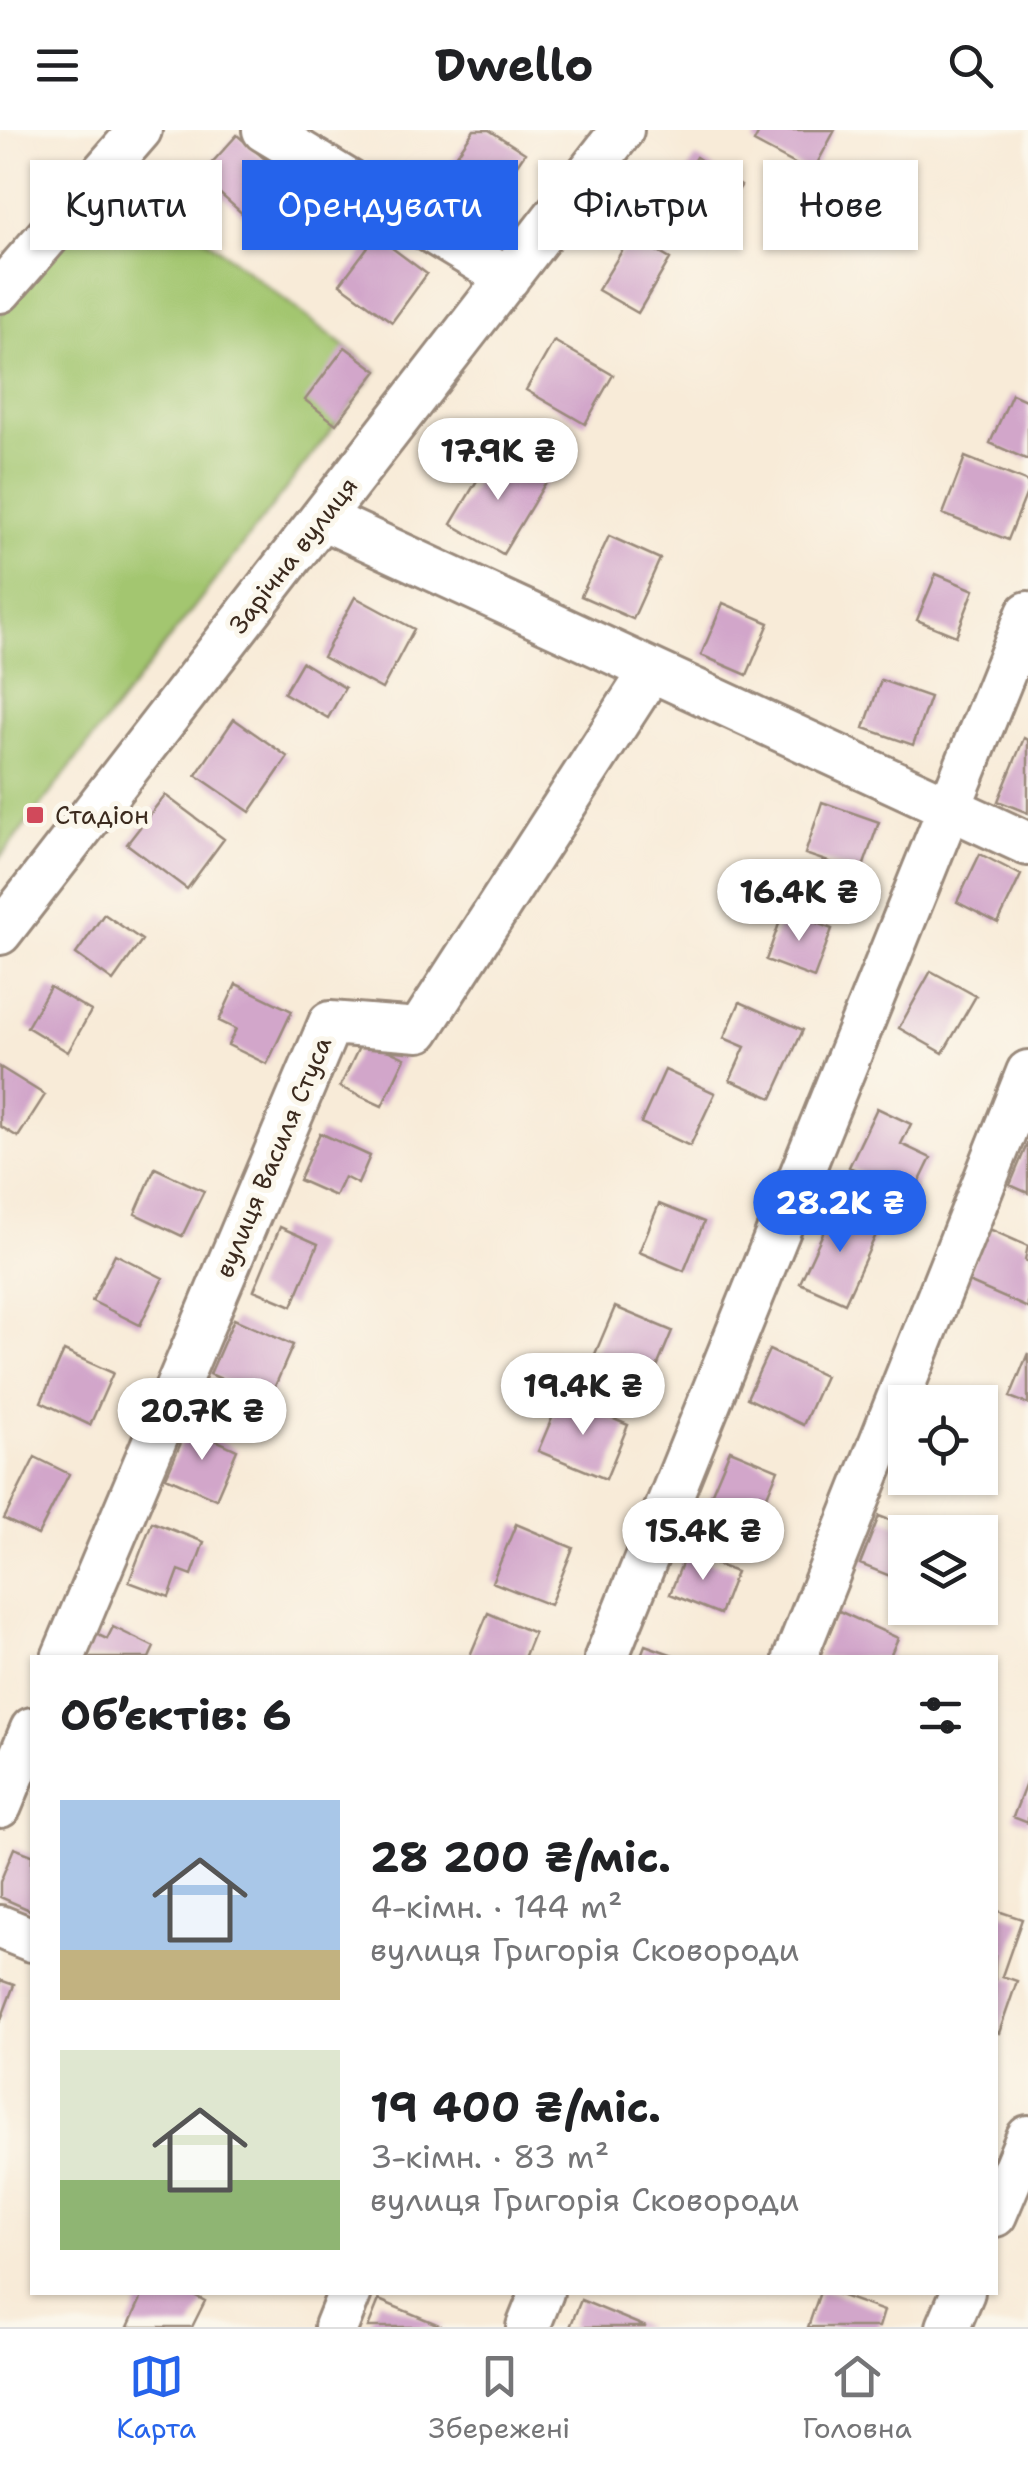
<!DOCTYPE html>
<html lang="uk">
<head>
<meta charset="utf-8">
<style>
  :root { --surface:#fff; --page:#f2f2f2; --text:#202124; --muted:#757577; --line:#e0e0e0; --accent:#2563eb }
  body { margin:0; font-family:"Shantell Sans",sans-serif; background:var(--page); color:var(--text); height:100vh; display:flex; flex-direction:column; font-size:38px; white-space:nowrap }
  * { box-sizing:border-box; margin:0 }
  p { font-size:32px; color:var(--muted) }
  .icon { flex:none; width:55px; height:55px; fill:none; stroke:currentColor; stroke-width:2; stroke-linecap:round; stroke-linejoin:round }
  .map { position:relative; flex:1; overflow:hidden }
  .drawer { position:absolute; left:30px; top:1525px; width:968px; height:640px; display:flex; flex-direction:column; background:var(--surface); border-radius:0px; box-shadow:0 2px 8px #0004 }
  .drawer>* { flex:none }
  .banner { position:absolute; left:30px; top:30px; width:970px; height:90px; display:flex; gap:20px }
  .tools { position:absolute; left:888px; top:1255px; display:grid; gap:20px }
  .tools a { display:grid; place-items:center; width:110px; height:110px; border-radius:0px; background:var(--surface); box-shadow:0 2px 8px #0004; font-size:50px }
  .price { position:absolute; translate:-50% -85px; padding:0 22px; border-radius:35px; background:#fff; color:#222; font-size:32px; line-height:65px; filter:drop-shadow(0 2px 5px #0008) }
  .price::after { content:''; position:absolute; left:50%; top:60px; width:30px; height:22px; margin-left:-15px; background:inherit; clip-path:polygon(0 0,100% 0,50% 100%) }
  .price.current { background:var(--accent); color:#fff }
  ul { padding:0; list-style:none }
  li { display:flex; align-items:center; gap:30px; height:250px; padding:0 30px }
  li span { display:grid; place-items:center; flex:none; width:280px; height:200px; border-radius:0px; color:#555 }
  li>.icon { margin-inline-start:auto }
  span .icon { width:120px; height:120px; fill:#fffc; stroke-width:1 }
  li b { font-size:42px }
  h2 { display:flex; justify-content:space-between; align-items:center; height:120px; padding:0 30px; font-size:42px }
  .pill { padding:0 35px; border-radius:0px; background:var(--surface); box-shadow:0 2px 8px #0004; font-size:35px; line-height:90px }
  .pill.current { background:var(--accent); color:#fff }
  header { display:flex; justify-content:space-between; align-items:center; height:130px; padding:0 30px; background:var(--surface); font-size:45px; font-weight:700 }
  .dock { display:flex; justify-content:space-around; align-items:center; height:140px; border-top:2px solid var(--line); background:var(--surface); font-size:28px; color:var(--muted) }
  .dock a { display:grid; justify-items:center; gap:5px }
  .dock .current { color:var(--accent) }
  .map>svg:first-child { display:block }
</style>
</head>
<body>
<header><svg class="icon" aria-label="menu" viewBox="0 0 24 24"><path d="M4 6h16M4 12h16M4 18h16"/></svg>Dwello<svg class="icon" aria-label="search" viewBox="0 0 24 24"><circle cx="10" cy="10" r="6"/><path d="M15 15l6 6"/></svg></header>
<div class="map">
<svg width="1028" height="2197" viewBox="0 0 1028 2197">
  <rect width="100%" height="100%" fill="#fbf7ec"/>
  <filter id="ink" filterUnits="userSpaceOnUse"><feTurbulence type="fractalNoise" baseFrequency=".01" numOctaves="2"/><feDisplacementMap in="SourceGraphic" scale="20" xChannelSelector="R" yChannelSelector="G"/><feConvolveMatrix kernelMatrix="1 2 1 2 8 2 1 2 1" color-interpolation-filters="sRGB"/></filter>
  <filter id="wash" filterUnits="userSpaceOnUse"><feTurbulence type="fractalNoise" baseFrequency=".0048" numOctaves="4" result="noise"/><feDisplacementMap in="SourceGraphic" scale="40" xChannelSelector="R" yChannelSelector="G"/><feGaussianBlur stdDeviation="2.25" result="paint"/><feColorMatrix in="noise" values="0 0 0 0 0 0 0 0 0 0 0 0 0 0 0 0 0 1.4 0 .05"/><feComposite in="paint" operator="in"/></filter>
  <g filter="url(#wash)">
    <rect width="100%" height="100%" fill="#f8ebd8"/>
    <!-- green -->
    <path fill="#a3c670" stroke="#6f7847" stroke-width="2.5" d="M114,38l263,203 -377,487v-543z"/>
    <g id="blocks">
      <!-- building -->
      <path fill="#d2a6ca" d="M474,0h15l36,23 -29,43 -46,-31z
        M760,0h75l-23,43 -58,-31z
        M237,5l45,39 -37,42 -45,-40z
        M696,27l45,29 -24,39 -45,-29z
        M376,106l51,38 -35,48 -52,-38z
        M631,106l39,23 -32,54 -40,-23z
        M554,211l59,34 -28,49 -59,-34z
        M345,217l32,24 -41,53 -31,-24z
        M1012,264l16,7v59l-38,-17z
        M494,322l52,30 -43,72 -52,-30z
        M965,327l63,25v8l-20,50 -65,-26z
        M609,406l51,23 -27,60 -52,-23z
        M936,444l38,16 -18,46 -39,-16z
        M355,467l59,32 -32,60 -59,-32z
        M723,473l46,20 -22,52 -46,-20z
        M302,532l43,26 -17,30 -44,-25z
        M881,550l49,17 -17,48 -49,-17z
        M234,589l54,38 -38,55 -54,-37z
        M1024,608l4,2v73l-30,-12z
        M165,665l59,44 -37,50 -60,-45z
        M822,672l57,20 -18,51 -56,-19z
        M980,724l41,21 -23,48 -41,-21z
        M784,780l48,19 -18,49 -48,-18z
        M104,784l38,26 -29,41 -37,-27z
        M931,841l45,25 -33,57 -44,-25z
        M236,854l56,27 -25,53 -39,-19 8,-16 -17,-8z
        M50,857l41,24 -23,41 -41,-25z
        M740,872l63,28 -31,68 -42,-18 15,-33 -21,-9z
        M363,909l42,19 -23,48 -42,-19z
        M0,937l45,28 -27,42 -18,-11z
        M665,940l50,23 -25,53 -49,-23z
        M877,978l34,16 -10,20 30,14 -19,39 -63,-30z
        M320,1003l50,23 -12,28 -14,-7 -9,19 -36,-16z
        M1028,1012v51l-18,-8z
        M155,1038l49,23 -22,45 -47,-22z
        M659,1074l45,18 -20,49 -45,-19z
        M835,1077l44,21 -34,75 -45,-20z
        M280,1097l38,17 -26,62 -38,-16z
        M987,1098l41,18 -3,14 3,2v46l-64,-28z
        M115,1124l48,24 -23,47 -48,-24z
        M615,1177l57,24 -20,48 -57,-25z
        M234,1189l59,26 -24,55 -59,-26z
        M769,1220l56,26 -22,49 -56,-27z
        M64,1221l49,22 -23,52 -49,-23z
        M1028,1223v51l-18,-7z
        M561,1267l67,28 -22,54 -68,-28z
        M980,1286l9,4 -6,14 10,4 -13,30z
        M188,1297l49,23 -21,49 -50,-22z
        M730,1320l48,20 -22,52 -48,-20z
        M35,1327l34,17 -31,61 -34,-16z
        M879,1386l41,16h-15v50l-45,-18z
        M152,1392l52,20 -12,33 -13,-5 -10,27 -40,-15z
        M516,1394l57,24 -23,57 -58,-23z
        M686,1423l50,19 -16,42 -50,-20z
        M839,1481l59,27 -9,20h-71z
        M488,1483l46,20 -10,25h-55z
        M113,1497l41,20 -5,11h-80l14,-30 24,11z
        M645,1515l34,12v1h-39z
        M1028,1648v45l-15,-6z
        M14,1718l18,7v56l-32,-14v-15z
        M995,1780l27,9 -20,57 15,5 -18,52 -4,-1z
        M0,1850l14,5 -14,37z
        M144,2162h44l17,9 -13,26h-64z
        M820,2162h11l53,19 -5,16h-71z
        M379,2170l65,27h-76z
        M581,2170l65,27h-76z"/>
    </g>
  </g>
  <g filter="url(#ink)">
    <use href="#blocks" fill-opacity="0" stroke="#9a8a7b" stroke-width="2.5"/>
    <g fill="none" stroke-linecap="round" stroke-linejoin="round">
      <defs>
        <path id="minor" d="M264,0l244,148
          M0,161l140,-161
          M322,388l706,326
          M0,803l622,-803
          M63,1528l267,-635 89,7 232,-359
          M606,1528l422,-1045
          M795,1528l233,-586
          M0,1676l32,-77
          M0,1797l32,13
          M995,2085l33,-78
          M336,2197l14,-35
          M528,2197l14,-35
          M948,2197l15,-35"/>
      </defs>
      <!-- minor casing -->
      <use href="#minor" stroke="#9a8a7b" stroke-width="48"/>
      <!-- minor -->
      <use href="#minor" stroke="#fff" stroke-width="42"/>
    </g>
  </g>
  <!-- markers -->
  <rect fill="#d1495b" stroke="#fbf7ec" stroke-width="4" x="25" y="675" width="20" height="20" rx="5"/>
  <g text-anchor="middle" stroke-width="10" stroke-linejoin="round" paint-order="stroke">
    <!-- street labels -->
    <g font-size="25" fill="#3b2a1e" stroke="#fbf7ec">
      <text transform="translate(293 425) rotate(-52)" y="9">Зарічна вулиця</text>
      <text transform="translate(273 1027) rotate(-67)" y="9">вулиця Василя Стуса</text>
    </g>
    <!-- poi labels -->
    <g font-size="25" fill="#3b2a1e" stroke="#fbf7ec" text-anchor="start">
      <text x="55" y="694">Стадіон</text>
    </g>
  </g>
</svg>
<div class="tools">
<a><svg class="icon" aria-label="locate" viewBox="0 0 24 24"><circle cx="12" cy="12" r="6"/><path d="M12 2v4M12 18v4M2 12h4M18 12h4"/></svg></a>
<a><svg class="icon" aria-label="layers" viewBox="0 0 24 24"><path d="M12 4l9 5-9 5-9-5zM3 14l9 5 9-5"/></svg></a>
</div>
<b class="price" style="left:498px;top:373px">17.9K ₴</b>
<b class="price" style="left:799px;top:814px">16.4K ₴</b>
<b class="price current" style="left:840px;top:1125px">28.2K ₴</b>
<b class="price" style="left:583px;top:1308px">19.4K ₴</b>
<b class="price" style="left:202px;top:1333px">20.7K ₴</b>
<b class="price" style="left:703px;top:1453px">15.4K ₴</b>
<div class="banner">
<a class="pill">Купити</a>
<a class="pill current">Орендувати</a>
<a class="pill">Фільтри</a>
<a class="pill">Нове</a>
</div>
<section class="drawer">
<h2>Об’єктів: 6<svg class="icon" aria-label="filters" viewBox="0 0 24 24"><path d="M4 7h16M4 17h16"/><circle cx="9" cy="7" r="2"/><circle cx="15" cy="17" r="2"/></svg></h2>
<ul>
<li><span style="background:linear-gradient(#a9c7e8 75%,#c2b280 0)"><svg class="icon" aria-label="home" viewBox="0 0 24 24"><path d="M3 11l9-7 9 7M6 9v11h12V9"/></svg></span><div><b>28 200 ₴/міс.</b><p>4-кімн. · 144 m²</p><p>вулиця Григорія Сковороди</p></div></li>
<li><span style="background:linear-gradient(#dfe7d0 65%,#8fb573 0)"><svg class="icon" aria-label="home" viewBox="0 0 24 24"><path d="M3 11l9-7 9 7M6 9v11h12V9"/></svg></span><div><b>19 400 ₴/міс.</b><p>3-кімн. · 83 m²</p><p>вулиця Григорія Сковороди</p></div></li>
</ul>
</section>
</div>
<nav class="dock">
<a class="current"><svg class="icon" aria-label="map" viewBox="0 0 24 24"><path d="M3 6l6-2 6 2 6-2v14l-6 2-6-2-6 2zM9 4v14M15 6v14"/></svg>Карта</a>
<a><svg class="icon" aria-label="saved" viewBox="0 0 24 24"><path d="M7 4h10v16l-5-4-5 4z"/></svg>Збережені</a>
<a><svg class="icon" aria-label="home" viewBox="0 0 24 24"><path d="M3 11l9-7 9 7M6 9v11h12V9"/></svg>Головна</a>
</nav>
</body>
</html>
